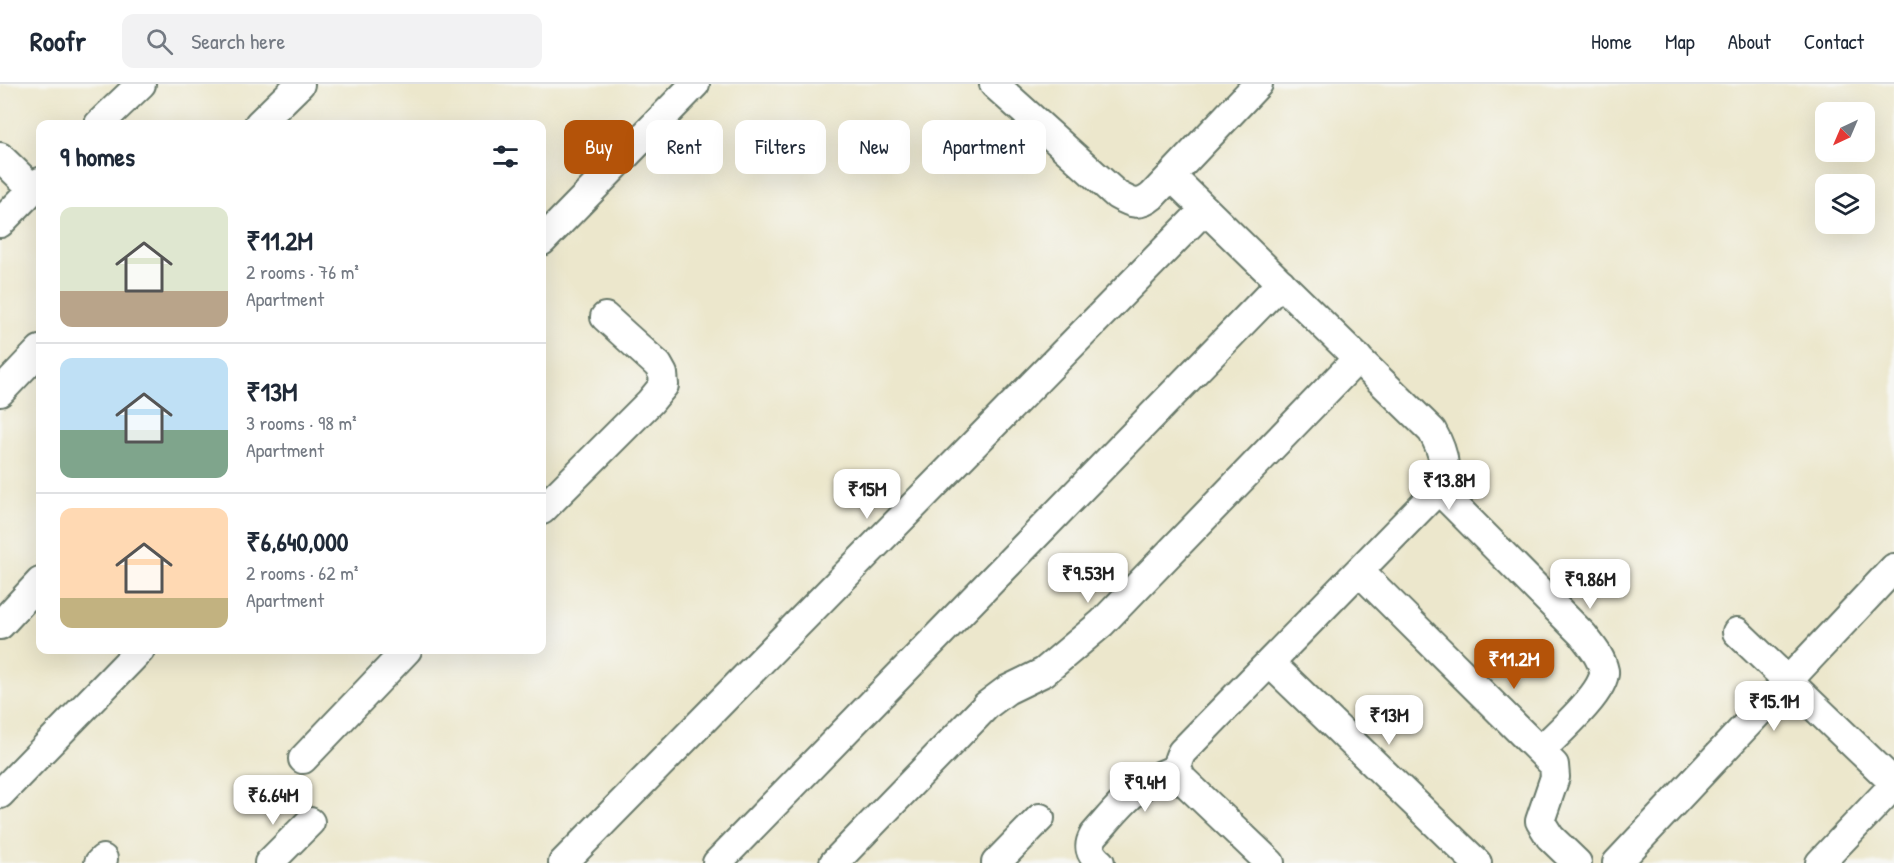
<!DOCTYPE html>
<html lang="en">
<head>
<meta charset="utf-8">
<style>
  :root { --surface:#fff; --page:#f2f2f3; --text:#1f2937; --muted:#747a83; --line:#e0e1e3; --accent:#b45309 }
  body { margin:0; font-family:"Patrick Hand",sans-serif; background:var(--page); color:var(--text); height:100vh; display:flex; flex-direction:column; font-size:22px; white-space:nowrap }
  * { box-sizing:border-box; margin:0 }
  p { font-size:20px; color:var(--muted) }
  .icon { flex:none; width:33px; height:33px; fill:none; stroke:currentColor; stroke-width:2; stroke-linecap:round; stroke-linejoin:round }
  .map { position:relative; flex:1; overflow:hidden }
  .sheet { position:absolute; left:36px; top:36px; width:510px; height:534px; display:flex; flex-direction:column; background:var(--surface); border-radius:12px; box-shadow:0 6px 24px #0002 }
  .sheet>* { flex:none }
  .hud { position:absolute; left:564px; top:36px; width:570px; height:54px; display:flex; gap:12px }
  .needle { width:39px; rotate:224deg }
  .tools { position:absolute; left:1815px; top:18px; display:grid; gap:12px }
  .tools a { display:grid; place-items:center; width:60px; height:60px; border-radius:12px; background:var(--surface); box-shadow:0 6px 24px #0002; font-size:30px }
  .price { position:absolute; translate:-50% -51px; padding:0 14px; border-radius:12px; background:#fff; color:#222; font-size:20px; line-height:39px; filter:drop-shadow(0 2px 3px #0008) }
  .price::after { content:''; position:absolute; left:50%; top:36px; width:18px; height:14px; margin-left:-9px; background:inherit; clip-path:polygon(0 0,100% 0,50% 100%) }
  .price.selected { background:var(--accent); color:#fff }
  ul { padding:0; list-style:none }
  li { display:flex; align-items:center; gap:18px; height:150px; padding:0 24px }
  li+li { border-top:2px solid var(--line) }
  li span { display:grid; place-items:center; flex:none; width:168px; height:120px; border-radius:12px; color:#555 }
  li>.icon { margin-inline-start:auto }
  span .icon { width:72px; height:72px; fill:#fffc; stroke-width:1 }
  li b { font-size:26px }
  h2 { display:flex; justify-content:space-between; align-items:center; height:72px; padding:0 24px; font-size:26px }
  .tag { padding:0 21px; border-radius:12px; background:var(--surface); box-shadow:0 6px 24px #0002; font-size:21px; line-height:54px }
  .tag.selected { background:var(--accent); color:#fff }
  header { display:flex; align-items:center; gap:36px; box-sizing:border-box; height:84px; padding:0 30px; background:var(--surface); border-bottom:2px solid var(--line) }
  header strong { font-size:28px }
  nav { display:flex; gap:33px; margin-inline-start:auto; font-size:21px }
  .search { width:420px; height:54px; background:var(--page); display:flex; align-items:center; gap:15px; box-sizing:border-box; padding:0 21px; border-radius:12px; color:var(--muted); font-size:22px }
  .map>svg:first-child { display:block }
</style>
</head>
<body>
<header>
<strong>Roofr</strong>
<div class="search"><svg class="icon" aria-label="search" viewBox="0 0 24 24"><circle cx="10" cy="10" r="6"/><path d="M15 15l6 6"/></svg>Search here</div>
<nav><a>Home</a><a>Map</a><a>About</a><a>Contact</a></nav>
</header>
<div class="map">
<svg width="1894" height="779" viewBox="0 0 1894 779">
  <rect width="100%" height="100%" fill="#f6f6f2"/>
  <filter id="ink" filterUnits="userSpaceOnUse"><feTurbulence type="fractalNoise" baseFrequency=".0167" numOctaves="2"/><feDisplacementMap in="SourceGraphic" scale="12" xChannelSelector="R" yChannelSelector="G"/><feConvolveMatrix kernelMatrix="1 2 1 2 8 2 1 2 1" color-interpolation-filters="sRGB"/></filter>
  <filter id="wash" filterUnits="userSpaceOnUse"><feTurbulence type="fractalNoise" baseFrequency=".008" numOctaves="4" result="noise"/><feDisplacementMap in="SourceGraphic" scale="24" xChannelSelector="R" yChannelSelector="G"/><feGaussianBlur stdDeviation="1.35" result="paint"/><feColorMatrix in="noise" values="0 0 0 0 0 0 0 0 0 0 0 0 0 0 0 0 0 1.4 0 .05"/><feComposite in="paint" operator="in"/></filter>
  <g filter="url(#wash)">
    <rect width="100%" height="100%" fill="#ece7cc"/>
  </g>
  <g filter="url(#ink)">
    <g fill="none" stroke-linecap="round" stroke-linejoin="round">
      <defs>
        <path id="minor" d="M994,0l123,111c14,8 22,12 35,1l106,-112
          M99,40l42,-40
          M259,40l41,-40
          M0,73l33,32
          M1171,92l261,255c13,23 18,42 1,64l-251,257c-6,11 -6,16 0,27l88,84
          M0,139l40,-41
          M542,157l153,-157
          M0,308l40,-42
          M1438,405l145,146c8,11 18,21 21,36 3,19 -48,64 -62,78
          M542,426l108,-108 14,-17 -1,-11 -5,-9 -53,-48
          M1359,487l195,194 1,12 -15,44 10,16 27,26
          M0,541l40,-43
          M1737,548l157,151
          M1270,579l207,200
          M303,675l104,-109
          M0,710l140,-144
          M99,779l4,-4
          M269,779l41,-41
          M563,779l642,-654
          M717,779l564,-580
          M834,779l153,-158 20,-15 37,-18 58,-49 256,-265
          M996,779l44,-45
          M1100,779c-10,-9 -13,-16 -6,-28 27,-30 42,-53 83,-66
          M1617,779l277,-295
          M1820,779l74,-78"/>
      </defs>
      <!-- minor casing -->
      <use href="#minor" stroke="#677869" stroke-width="32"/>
      <!-- minor -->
      <use href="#minor" stroke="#fff" stroke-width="28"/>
    </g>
  </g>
</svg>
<div class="tools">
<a><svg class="needle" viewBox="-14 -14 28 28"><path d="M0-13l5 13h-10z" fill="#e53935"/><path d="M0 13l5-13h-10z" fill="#747a83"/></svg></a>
<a><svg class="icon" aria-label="layers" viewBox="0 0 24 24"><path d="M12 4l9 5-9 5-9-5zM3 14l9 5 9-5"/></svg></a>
</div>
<b class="price" style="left:1449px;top:427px">₹13.8M</b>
<b class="price" style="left:867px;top:436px">₹15M</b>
<b class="price" style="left:1088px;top:520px">₹9.53M</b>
<b class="price" style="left:1590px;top:526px">₹9.86M</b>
<b class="price selected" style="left:1514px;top:606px">₹11.2M</b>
<b class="price" style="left:1774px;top:648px">₹15.1M</b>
<b class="price" style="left:1389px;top:662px">₹13M</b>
<b class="price" style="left:1145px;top:729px">₹9.4M</b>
<b class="price" style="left:273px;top:742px">₹6.64M</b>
<div class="hud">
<a class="tag selected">Buy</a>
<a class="tag">Rent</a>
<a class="tag">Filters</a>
<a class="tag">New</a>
<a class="tag">Apartment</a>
</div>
<section class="sheet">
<h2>9 homes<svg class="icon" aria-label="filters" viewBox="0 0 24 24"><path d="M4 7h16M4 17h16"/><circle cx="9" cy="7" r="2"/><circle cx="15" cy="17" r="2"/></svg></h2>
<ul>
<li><span style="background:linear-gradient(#dfe7d0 70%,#b9a48a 0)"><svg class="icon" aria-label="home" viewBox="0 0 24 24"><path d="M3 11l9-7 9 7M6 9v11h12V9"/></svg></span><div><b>₹11.2M</b><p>2 rooms · 76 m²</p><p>Apartment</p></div></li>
<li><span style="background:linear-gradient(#bfe0f5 60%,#7fa58c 0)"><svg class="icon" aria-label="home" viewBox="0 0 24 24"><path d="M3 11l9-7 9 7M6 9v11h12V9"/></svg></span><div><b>₹13M</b><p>3 rooms · 98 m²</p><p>Apartment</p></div></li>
<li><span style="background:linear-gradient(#ffd9b3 75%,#c2b280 0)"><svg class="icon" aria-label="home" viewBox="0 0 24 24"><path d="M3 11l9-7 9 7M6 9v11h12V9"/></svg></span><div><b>₹6,640,000</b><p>2 rooms · 62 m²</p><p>Apartment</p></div></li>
</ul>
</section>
</div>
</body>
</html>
